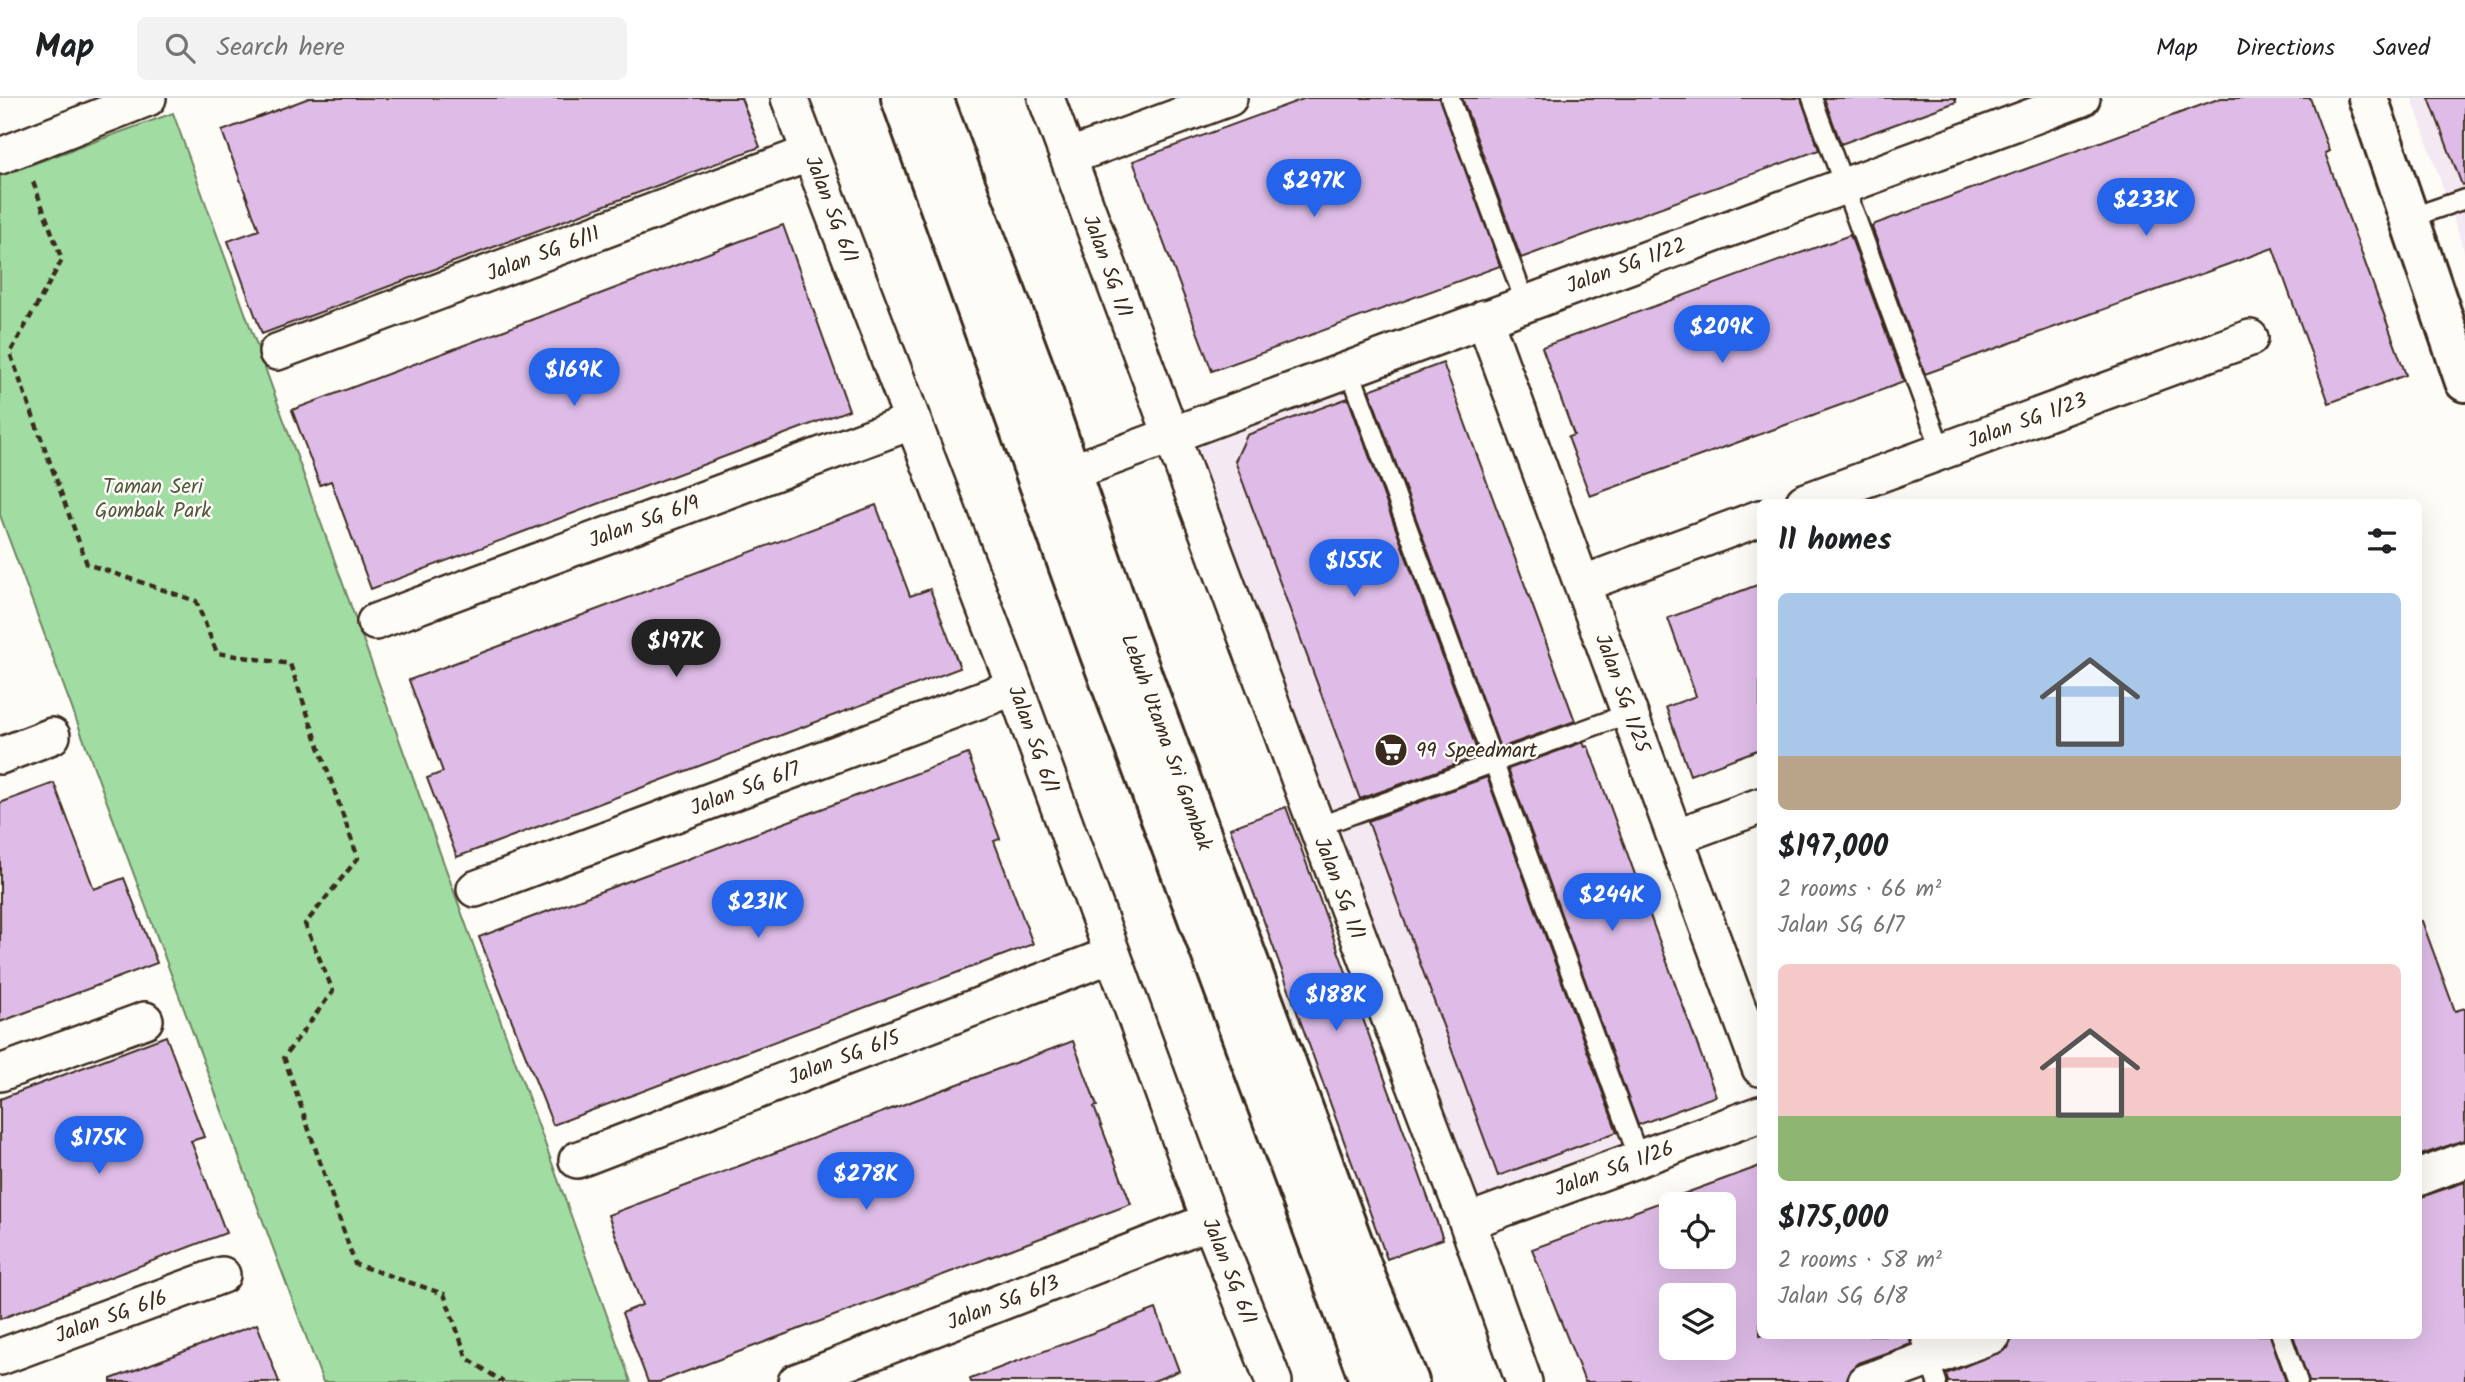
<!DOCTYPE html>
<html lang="en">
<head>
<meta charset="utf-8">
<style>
  :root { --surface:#fff; --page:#f2f2f2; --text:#202124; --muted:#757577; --line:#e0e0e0; --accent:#2563eb }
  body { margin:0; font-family:Kalam,sans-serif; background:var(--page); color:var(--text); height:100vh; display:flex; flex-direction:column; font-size:26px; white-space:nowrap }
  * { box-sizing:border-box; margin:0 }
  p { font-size:23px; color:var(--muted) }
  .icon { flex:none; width:38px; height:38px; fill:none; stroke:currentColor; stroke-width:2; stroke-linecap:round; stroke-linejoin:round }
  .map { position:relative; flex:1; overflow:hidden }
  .panel { position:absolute; left:1757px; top:401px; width:665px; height:840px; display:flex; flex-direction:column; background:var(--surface); border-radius:10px; box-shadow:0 7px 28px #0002 }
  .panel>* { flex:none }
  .buttons { position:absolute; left:1659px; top:1094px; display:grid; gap:14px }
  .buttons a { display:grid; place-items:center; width:77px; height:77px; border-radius:10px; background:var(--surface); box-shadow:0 7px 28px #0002; font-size:35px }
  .price { position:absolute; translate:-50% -60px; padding:0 16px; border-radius:24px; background:var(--accent); color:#fff; font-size:23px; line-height:46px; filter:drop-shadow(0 2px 4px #0008) }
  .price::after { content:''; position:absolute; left:50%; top:42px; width:21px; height:16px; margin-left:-10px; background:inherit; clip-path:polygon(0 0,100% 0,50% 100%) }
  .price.current { background:#222; color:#fff }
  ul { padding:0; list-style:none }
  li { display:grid; align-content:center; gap:14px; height:371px; padding:0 21px }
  li span { display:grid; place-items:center; height:217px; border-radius:10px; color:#555 }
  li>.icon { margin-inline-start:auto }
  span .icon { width:126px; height:126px; fill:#fffc; stroke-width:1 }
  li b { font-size:30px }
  h2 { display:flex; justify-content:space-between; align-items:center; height:84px; padding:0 21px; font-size:30px }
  header { display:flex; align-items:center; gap:42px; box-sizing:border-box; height:98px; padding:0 35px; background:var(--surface); border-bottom:2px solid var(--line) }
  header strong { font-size:33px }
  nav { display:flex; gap:38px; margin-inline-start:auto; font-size:24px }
  .search { width:490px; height:63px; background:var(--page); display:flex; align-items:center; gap:18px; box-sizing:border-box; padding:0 24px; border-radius:10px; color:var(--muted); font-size:26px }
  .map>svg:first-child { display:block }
</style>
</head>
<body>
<header>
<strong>Map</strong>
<div class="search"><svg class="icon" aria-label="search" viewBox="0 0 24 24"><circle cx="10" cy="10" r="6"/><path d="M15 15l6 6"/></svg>Search here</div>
<nav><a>Map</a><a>Directions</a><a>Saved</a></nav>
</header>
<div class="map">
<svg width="2465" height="1284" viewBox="0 0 2465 1284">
  <rect width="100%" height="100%" fill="#fdfcf7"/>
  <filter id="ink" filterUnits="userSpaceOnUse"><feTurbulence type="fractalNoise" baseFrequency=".0143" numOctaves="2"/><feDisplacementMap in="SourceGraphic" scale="14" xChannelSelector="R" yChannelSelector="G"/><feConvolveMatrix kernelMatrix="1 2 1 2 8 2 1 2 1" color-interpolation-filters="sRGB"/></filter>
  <g filter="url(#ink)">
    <!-- built -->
    <path fill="#f4e9f2" d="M2412,0h53v155z
      M1343,289l280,765 -142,52 -288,-764z"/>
    <!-- green -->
    <path fill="#a1dda3" stroke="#6e8460" stroke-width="2" d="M173,15l458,1269h-308l-323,-867v-339z"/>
    <!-- building -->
    <path fill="#debce7" stroke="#3b2a1e" stroke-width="2" fill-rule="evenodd" d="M309,0h432l19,49 -498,187 -34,-93 31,-11 -37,-99z
      M1306,0h133l61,168 -288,105 -79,-210z
      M1462,0h339l18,52 -298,108z
      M1824,0h131l1,4 -115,42z
      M2221,0h89l19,53 -4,2 81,222 -77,28 -56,-155 -348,126 -53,-147 3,-3z
      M2429,0h36v86l-3,1z
      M783,127l66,185 -478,179 -40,-108 -11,4 -28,-75z
      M1850,137l54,147 -314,114 -22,-59 6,-2 -32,-88z
      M1443,265l132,358 -75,27 -131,-358z
      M1348,300l131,358 -119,43 -125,-338 12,-26z
      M876,407l34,91 20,-7 30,79 -503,189 -30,-79 16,-6 -34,-92z
      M1760,486v165l-70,26 -24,-68 30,-11 -28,-78z
      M1583,644l2,5 3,-1 128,350 -78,29 -130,-356z
      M968,656l32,85 -6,2 39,103 -480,181 -74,-188z
      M1487,679l130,355 -119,44 -130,-355z
      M54,685l40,106 30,-11 33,85 -157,59v-219z
      M1286,709l157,432 -56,20 -157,-431z
      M2422,823l33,90 10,-3v132l-47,16v-234z
      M166,938l38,101 -13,4 35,92 -226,86v-220z
      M1073,943l24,65 -3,1 37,97 -472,178h-11l-26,-69 20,-8 -34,-90z
      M1760,1068v169h149l2,9 -53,19 -8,7 -4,12h-261l-53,-133zM1671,1106h53v52h-53zM1671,1197h53v53h-53z
      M2465,1084v200h-156l-16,-47h125v-137z
      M1156,1211l23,62 -28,11h-180l-1,-3z
      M257,1226l22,58h-168v-3z
      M2013,1237h257l16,47h-338l-2,-8 62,-26z"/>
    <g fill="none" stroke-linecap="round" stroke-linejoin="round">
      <defs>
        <path id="service" d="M1450,0l75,204
          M1812,0l130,354
          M2409,120l56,-19
          M1349,270l290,791
          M1317,729l313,-114
          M1920,1237l17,47
          M2281,1237l17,47"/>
        <path id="minor" d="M789,0l226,589 195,534 64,161
          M1046,0l271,729 150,395 57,160
          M0,58l148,-58
          M1068,59l161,-59
          M1484,220l276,750
          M277,254l533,-199
          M1045,384l1037,-384
          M1804,404l446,-164
          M1582,486l178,-66
          M375,524l538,-201
          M0,658l52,-20
          M1675,739l85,-31
          M475,791l540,-202
          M0,975l145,-53
          M577,1062l534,-205
          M2418,1080l47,-18
          M1467,1124l293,-108
          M0,1259l222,-82
          M796,1284l414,-161
          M1866,1284l127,-47"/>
        <path id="tertiary" d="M901,0l199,556 270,728
          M933,0l104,278 92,264 237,638 43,104
          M2368,0l97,284"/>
      </defs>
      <!-- service casing -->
      <use href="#service" stroke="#3b2a1e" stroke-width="23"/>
      <!-- minor casing -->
      <use href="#minor" stroke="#3b2a1e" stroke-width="40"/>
      <!-- tertiary casing -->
      <use href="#tertiary" stroke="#3b2a1e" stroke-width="44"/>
      <!-- path -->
      <path stroke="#3b2a1e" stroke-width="4.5" stroke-dasharray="7 5" stroke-linecap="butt" d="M33,84l29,78 -52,93 77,211 109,37 21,52 73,11 68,194 -53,66 28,67 -49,66 71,207 89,30 23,64 36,24"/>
      <!-- service -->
      <use href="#service" stroke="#fdfcf7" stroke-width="18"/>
      <!-- minor -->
      <use href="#minor" stroke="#fdfcf7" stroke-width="35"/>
      <!-- tertiary -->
      <use href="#tertiary" stroke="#fdfcf7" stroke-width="38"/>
    </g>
  </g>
  <!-- icons -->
  <defs>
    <symbol id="supermarket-disc" viewBox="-11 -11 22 22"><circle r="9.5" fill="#3b2a1e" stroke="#fdfcf7"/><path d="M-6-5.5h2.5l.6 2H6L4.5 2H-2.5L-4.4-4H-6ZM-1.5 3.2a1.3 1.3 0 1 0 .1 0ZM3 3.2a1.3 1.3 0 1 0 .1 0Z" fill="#fff"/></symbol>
  </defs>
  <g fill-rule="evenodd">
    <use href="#supermarket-disc" x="1372" y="633" width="38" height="38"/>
  </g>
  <g text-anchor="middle" stroke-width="5" stroke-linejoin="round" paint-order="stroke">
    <!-- street labels -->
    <g font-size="21" fill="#3b2a1e" stroke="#fdfcf7">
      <text transform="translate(832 111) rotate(69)" y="7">Jalan SG 6/1</text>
      <text transform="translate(543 155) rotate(-21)" y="7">Jalan SG 6/11</text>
      <text transform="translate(1626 167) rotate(-20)" y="7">Jalan SG 1/22</text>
      <text transform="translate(1108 168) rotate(70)" y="7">Jalan SG 1/1</text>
      <text transform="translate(2027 322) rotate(-20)" y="7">Jalan SG 1/23</text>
      <text transform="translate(644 423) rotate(-20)" y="7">Jalan SG 6/9</text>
      <text transform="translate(1623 595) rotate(70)" y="7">Jalan SG 1/25</text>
      <text transform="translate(1034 641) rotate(70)" y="7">Jalan SG 6/1</text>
      <text transform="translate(1167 644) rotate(70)" y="7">Lebuh Utama Sri Gombak</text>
      <text transform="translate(745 690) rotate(-21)" y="7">Jalan SG 6/7</text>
      <text transform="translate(1340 790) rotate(69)" y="7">Jalan SG 1/1</text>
      <text transform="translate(844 959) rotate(-21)" y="7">Jalan SG 6/5</text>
      <text transform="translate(1614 1070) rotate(-20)" y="7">Jalan SG 1/26</text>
      <text transform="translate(1230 1173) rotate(68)" y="7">Jalan SG 6/1</text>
      <text transform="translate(1003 1204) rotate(-21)" y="7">Jalan SG 6/3</text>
      <text transform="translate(111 1218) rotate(-20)" y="7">Jalan SG 6/6</text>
    </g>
    <!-- park labels -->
    <g font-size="21" fill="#54573f" stroke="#fdfcf7">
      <text x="153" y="395">Taman Seri<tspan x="153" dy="24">Gombak Park</tspan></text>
    </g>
    <!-- poi labels -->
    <g font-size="21" fill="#3b2a1e" stroke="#fdfcf7" text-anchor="start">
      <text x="1416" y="659">99 Speedmart</text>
    </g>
  </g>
</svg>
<div class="buttons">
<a><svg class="icon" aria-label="locate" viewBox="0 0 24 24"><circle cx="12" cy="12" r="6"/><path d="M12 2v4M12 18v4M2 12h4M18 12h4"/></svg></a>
<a><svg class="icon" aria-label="layers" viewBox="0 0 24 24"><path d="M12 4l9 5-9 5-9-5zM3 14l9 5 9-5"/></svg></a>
</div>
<b class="price" style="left:1314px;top:121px">$297K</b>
<b class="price" style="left:2146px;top:140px">$233K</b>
<b class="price" style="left:1722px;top:267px">$209K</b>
<b class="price" style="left:574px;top:310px">$169K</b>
<b class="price" style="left:1354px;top:501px">$155K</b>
<b class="price current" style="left:676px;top:581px">$197K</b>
<b class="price" style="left:1612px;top:835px">$244K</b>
<b class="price" style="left:758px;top:842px">$231K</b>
<b class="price" style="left:1336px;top:935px">$188K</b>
<b class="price" style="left:99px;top:1078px">$175K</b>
<b class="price" style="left:866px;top:1114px">$278K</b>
<section class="panel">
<h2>11 homes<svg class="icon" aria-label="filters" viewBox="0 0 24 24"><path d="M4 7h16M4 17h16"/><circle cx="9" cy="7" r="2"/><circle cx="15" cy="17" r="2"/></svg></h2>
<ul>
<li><span style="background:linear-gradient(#a9c7e8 75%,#b9a48a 0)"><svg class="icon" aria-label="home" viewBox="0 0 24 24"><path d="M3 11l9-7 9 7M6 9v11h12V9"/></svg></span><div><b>$197,000</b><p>2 rooms · 66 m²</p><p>Jalan SG 6/7</p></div></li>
<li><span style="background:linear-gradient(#f6c9c9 70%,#8fb573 0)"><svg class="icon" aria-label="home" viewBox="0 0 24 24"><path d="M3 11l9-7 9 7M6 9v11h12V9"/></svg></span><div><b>$175,000</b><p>2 rooms · 58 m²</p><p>Jalan SG 6/8</p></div></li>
</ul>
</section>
</div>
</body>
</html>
